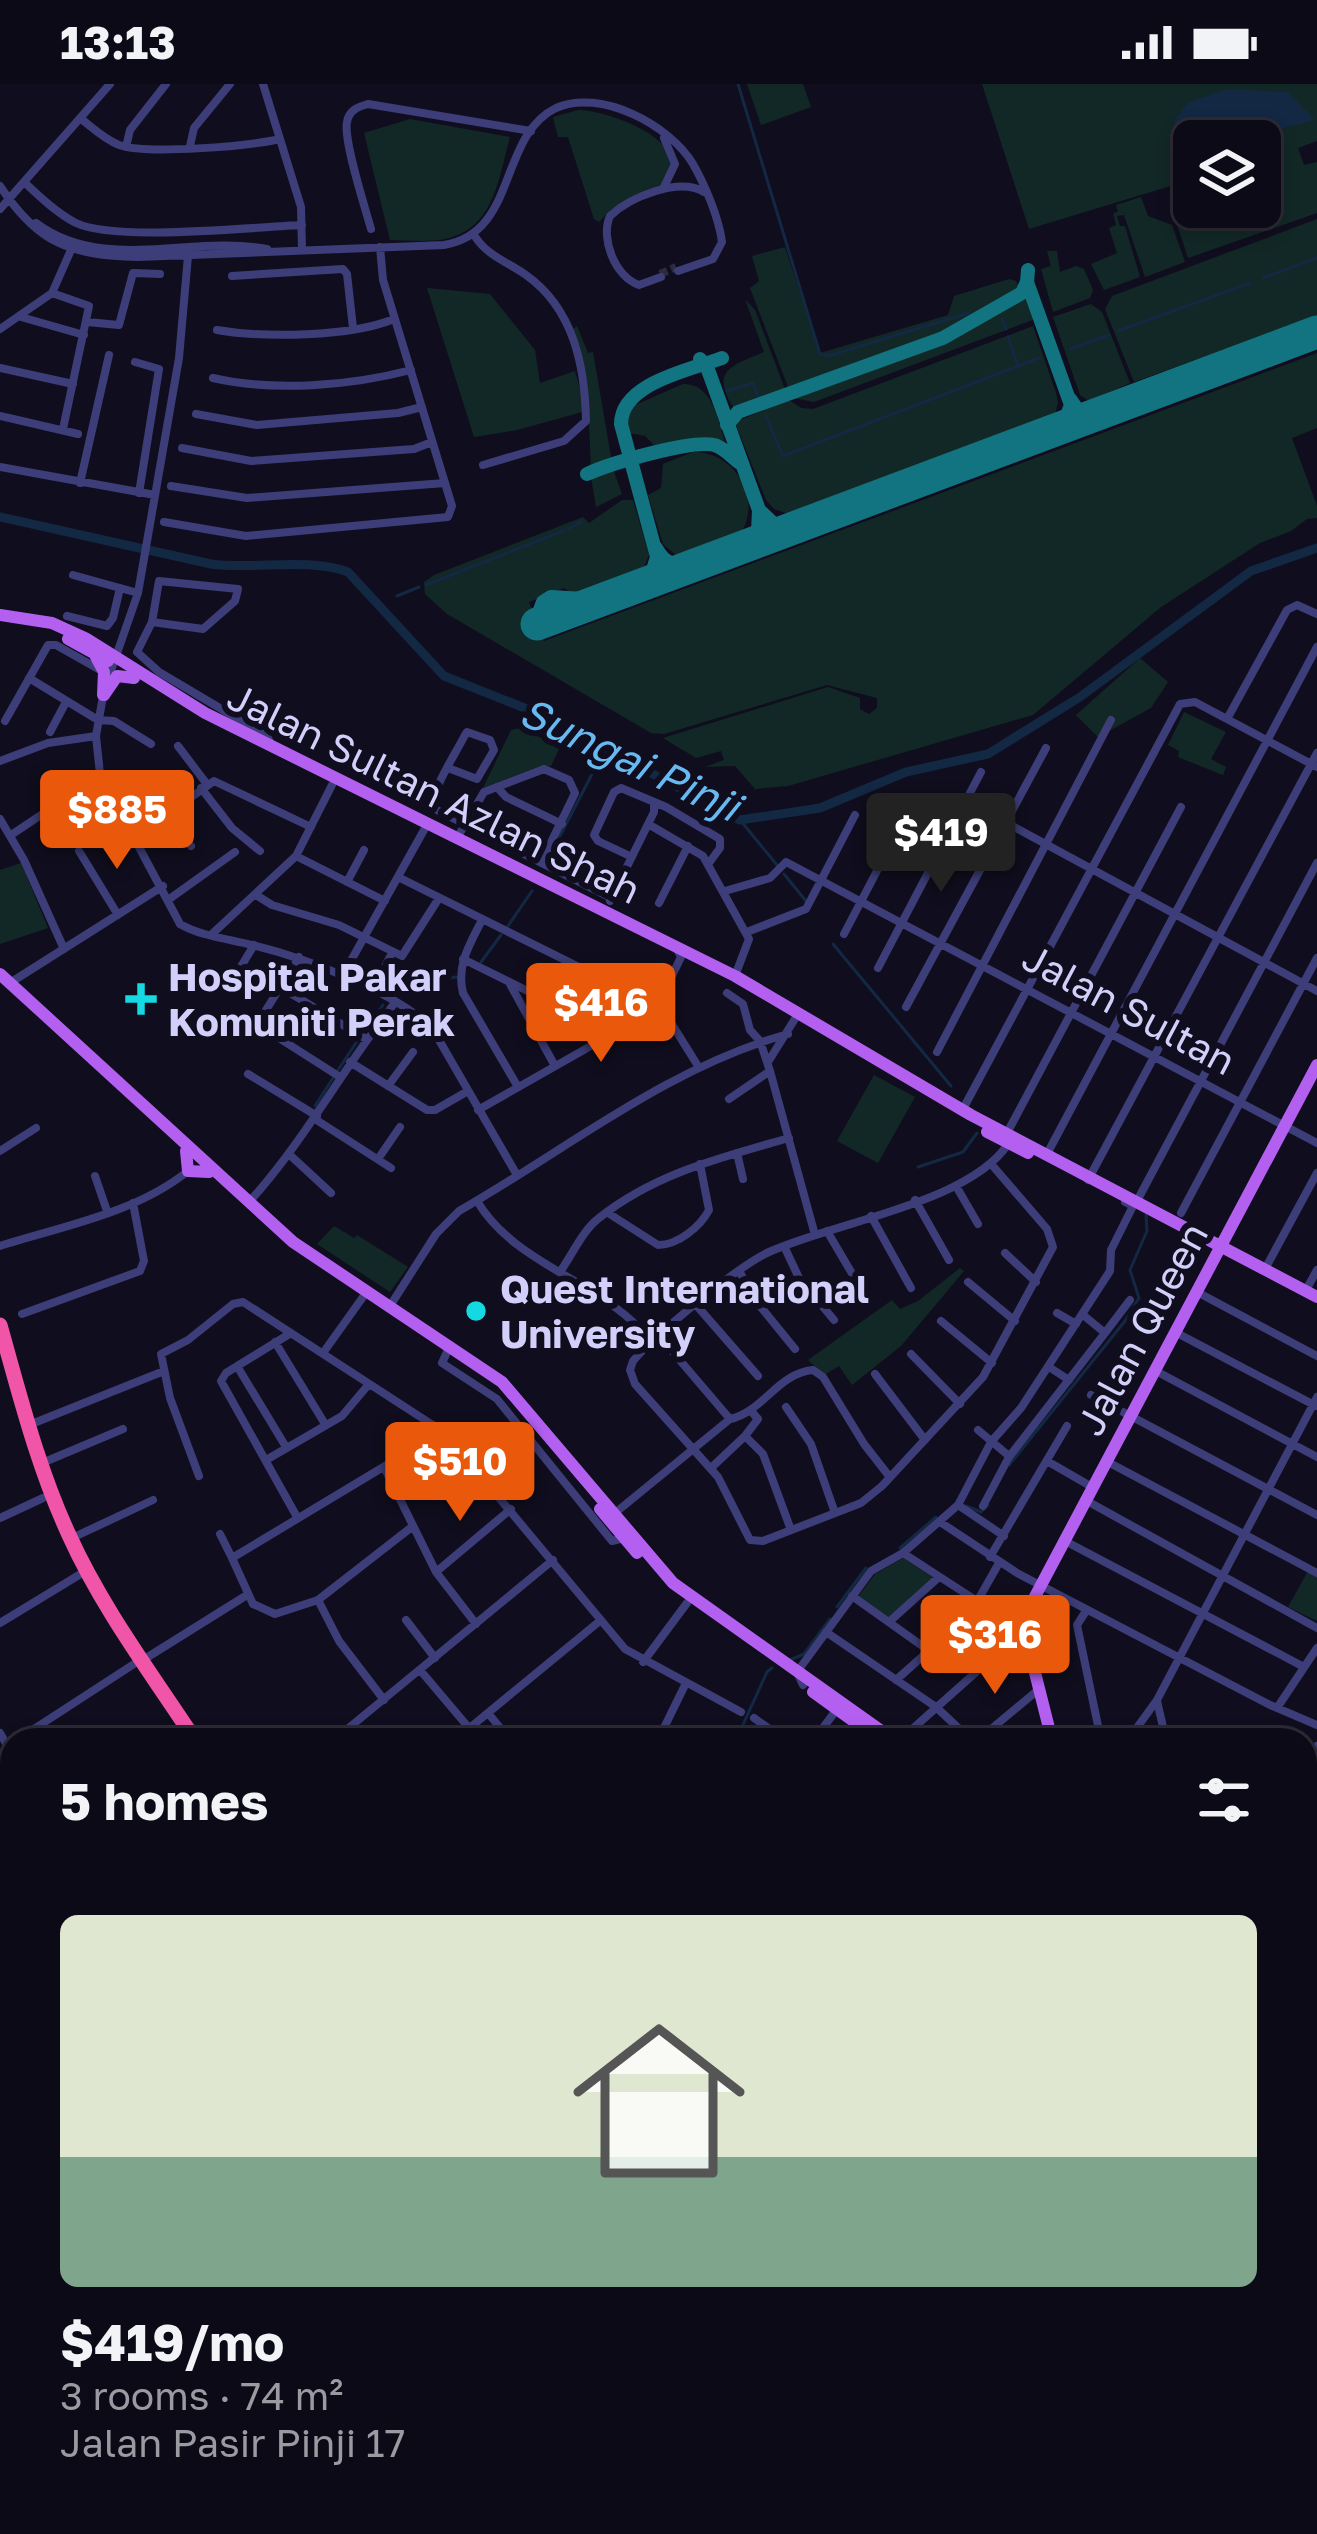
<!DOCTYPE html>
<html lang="en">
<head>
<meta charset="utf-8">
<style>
  :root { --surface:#0c0a16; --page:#15131f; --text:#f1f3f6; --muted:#9a9aa1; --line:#2c2b35; --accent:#ea580c }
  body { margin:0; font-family:"Golos Text",sans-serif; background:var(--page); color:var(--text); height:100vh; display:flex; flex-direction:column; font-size:45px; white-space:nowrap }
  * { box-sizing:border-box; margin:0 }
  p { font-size:39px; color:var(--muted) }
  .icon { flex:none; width:66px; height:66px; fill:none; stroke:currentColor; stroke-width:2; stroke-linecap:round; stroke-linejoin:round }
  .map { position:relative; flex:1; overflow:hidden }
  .drawer { position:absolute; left:0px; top:1644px; width:1317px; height:807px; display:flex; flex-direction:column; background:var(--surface); border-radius:36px 36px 0 0; box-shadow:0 6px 18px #0003,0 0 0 3px var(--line) }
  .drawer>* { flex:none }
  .buttons { position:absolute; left:1173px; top:36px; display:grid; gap:24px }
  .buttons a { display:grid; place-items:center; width:108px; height:108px; border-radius:18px; background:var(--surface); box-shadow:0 6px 18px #0003,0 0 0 3px var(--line); font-size:60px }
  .price { position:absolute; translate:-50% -102px; padding:0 27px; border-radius:12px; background:var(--accent); color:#fff; font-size:39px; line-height:78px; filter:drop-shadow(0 3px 6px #0008) }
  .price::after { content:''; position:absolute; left:50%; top:72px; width:36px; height:27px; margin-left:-18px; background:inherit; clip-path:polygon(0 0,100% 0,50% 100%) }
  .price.active { background:#222; color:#fff }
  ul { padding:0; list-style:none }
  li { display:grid; align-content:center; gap:24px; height:636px; padding:0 60px }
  li span { display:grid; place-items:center; height:372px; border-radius:18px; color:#555 }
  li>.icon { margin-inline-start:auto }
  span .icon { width:216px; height:216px; fill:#fffc; stroke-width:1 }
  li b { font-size:51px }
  h2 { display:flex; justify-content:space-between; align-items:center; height:144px; padding:0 60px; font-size:51px }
  .status { display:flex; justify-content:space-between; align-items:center; height:84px; padding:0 60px; background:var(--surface); direction:ltr }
  .status svg { height:33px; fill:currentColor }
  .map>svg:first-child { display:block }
</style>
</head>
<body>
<div class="status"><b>13:13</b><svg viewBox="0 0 49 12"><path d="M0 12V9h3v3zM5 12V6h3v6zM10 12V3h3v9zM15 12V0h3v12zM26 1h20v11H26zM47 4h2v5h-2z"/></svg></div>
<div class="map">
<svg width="1317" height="2450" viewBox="0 0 1317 2450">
  <rect width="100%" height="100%" fill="#100e1e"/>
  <!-- green -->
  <path fill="#122826" d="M747,0h56l8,23 -50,18z
    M982,0h335v57l-19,7 6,17 13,-3v51l-129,45 -11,-34 25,-10 -2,-7h60v-66h-29l83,-22 -141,3 22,19 -1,48 -4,-9 -161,49z
    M578,26c29,0 120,31 86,73 -9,12 -30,14 -43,21 -10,4 -15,11 -22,18l-5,-3 -26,-82h-10l-5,-20z
    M410,35l100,18c-11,39 -15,89 -61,101 -18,5 -41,2 -59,2l-26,-107z
    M1141,113l7,19 24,9 13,37 -40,15 -21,-62 -7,1 3,10h5l15,51 -36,13 -13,-26 26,-11 -8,-25 7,-3 -3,-11 5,-3 -2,-6z
    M1317,135v97l-183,66 -29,-73 7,-13z
    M785,163l35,106 128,-38 6,-19 55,-17 7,2 3,7 -67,42 -162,62 -40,-104 9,-7 -7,-25z
    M1047,167h10l3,21 16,-6 8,3 9,21 -3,8 -37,14 -12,-43 10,-3z
    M427,204l63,6 45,56 5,33 35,-12 11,40 -69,19 -43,7z
    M1022,213l6,2 7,20 -221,83 -20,-4 148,-55z
    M745,215l10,11 31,82 -52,17c-24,-39 -3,-43 30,-57z
    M1091,220l11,8 28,71 -41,18 -9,-6 -27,-78z
    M577,242l11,27 5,-1 18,105 -20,11 -4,-86 -14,-53z
    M1033,242l23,67 2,10 -3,11 -266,100 -15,-5 -8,-9 -30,-75 2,-4 51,-21 12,8 12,1z
    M1317,269v75l-25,10 25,68v12l-10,1 -16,12 -31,12 -99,64 -128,108 -245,71 -33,3 -20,-23 -30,1 19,-7 -3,-9 -25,7 -33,-20 165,-51 32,11v11l9,5 8,-6v-10l-50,-13 -163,49 -13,-1 -204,-119 -22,-20 -1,-12 10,-7 149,-58 6,6 33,-23h11l16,55 -6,14 -70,25 -9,-6 -35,14 15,39z
    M683,300c30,-1 35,37 43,61l-28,-7 -38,13 -15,-15 -16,-3 -3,-10 7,-17z
    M693,368c40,-1 69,44 49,79l-65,25 -14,-12 -15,-49 13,-7 2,-24z
    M612,382l10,28 -26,13 -5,-30z
    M1140,574l28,24 -17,26 -53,29 -22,-22z
    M1184,628l42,20 -15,27 15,8 -3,8 -45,-18 1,-6 -11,-6z
    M520,644l40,19 -9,19h-11l-57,22 28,-58z
    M21,779l27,65 -48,16v-74z
    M874,991l41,22 -37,66 -41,-22z
    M334,1142l20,12 3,-3 51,32 -18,25 -73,-48z
    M960,1184l4,3 -63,75 -49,39 -13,-19 -15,9 -16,-15 84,-60 8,9 18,-8z
    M903,1474l31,20 -45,42 -31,-23 17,-23z
    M1308,1487l9,5v45l-29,-14z
    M0,2040l12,1v55l-12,-2z
    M1024,2439h267l24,5 2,6h-291z"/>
  <!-- water -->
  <path fill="#122843" d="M1226,5l62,3 27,28 -84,21h-36l-22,-18 14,-20z"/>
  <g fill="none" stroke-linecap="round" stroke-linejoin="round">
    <!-- stream -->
    <path stroke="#122843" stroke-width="3" d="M738,0l82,270 8,2 141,-43
      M1263,194l54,-20
      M1002,235l4,10
      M1118,247l132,-48
      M1008,253l9,27
      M1070,265l39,-14
      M727,307l26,-8 5,13
      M766,332l17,40 256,-98
      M568,445l13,-7
      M426,501l137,-54
      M397,512l22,-9
      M740,736l37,45
      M547,777l57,-110
      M784,790l22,27
      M508,842l24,-35
      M833,860l118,142
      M481,878l20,-27
      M390,912l8,-11 58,-8
      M363,949l20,-28
      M338,986l20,-30
      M315,1022l18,-28
      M918,1083l45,-15 14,-19
      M1009,1381l116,-144 14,-23 -9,-28 17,-39 -1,-16
      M966,1422l15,6 7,-7
      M900,1464l36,-31
      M837,1523l29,-39
      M790,1576l14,-6 26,-35
      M736,1656l31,-68 5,-4"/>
    <!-- river -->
    <path stroke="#122843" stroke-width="9" d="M0,433l211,47c44,6 96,-7 137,8l96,104 93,37 203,107 80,-12 86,-36 82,-18 92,-57 171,-126 66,-23"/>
    <!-- taxiway -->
    <path stroke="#127480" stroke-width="14" d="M1028,186l-1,12 44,123 -9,23
      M700,275l7,8 52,143 -1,22 -14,14
      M1070,315l9,13 17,3
      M727,341l11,-13 205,-74 79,-45 5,-11
      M587,390c22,-10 110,-37 130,-28 8,3 16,12 23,17
      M759,426l16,15 28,-1
      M656,464c9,18 22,19 40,16
      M639,501l12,-9 6,-19 -36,-133c0,-41 69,-54 101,-66
      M551,513l49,3 -48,26 -8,-3 -5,-10 4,-11z"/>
    <!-- runway -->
    <path stroke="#127480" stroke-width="33" d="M537,540l780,-292"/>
    <!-- minor-tunnel -->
    <path stroke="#2d2b3f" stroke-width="8" stroke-dasharray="8 4" stroke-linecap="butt" d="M660,190l16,-7"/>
    <!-- minor -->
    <path stroke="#3d3e79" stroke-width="8" d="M263,0l38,123 1,42
      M80,34c13,10 24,21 39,27 28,10 130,1 161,-6
      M190,62l4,-18 36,-44
      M126,63l4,-17 36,-46
      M24,98c16,15 33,31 52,41 40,19 176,4 226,2
      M0,102c38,58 70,69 138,71l306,-12c74,-12 54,-109 112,-137 44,-20 114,17 137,56 12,21 26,54 29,78l-9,17 -35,12
      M663,105l12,-25 -11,-26
      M0,125l110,-125
      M36,139c68,51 155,11 231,26
      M371,145c-6,-22 -28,-89 -24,-107 2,-12 11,-15 21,-18l163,27
      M474,151c13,21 32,26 52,40 48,34 59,92 60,146l-22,20 -81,24
      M232,192l111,-7 4,5 6,54
      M661,193l-22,8c-24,-8 -39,-47 -29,-69 20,-19 69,-39 94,-24
      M52,209l37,13 -26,123
      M21,233l63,18
      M87,238l32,3 14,-52 27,1
      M0,245l52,-36 19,-43
      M217,246c47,8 133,7 177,-11
      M135,278l24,7 -20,124
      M0,284l73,16
      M213,294c61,14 137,8 198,-8
      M196,330l61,11 141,-12 24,-6
      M0,332l78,18
      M182,364l69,13 163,-12 18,-7
      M0,383l155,28
      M80,399l29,-128
      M171,402l76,12 198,-15
      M164,438l82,14 202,-19 4,-11 -69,-226 -3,-33
      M73,491l65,18
      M67,532l40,10 6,-8 7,-30
      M152,538l51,7 32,-28 3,-12 -79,-8 -7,41 -15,30 22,20 108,64 4,8
      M29,594l69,42 16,1 37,23
      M107,598l31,-89 41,-235 9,-102
      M103,612l-7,40 4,38 80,150c20,12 49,15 72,21 49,12 151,48 183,88l82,142
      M1227,635l60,-109 10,-5 20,9
      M5,637l43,-76h8l46,26
      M50,648l16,-30
      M178,662l28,37
      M0,677l48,-18 48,-7
      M448,684l29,11 17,-29 -4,-10 -23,-8 -2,3c-12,23 -29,48 -34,72l180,91
      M149,697l22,29
      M497,703l9,10 56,27
      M201,704l31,40 28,23
      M966,717l351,190
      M167,729l24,33
      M0,735l24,41 40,89
      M648,740l55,32 46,83 -14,37
      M11,751l33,-22
      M135,753l79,-56 97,46
      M457,754l27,-46 60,-23 25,11 6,13 -34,70
      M79,767l39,64
      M296,772l89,45
      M632,773l-34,-16 -4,-6 20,-43 7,-4 45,19 54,32v9l-11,15
      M398,793l191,95 36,55
      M347,798l17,-32
      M725,807l45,-13 16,-16 531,281
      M256,811l16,10 67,20 63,31 37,-58
      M168,816l67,-48
      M610,817l44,-89v-7
      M659,819l29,-57
      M482,836c-12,24 -26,45 -19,73l55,94
      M747,848l59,-23 49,-94
      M212,850l84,-78 36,-71
      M844,850l70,-134
      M299,873l-38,61 -1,8 80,51
      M463,875l101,50
      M878,884l103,-196
      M343,891l81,-145
      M234,894l20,-33
      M13,897l150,-95
      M510,900l45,82
      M282,904l84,51
      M372,907l20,-38
      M727,909l16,11 7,26 10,11 10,30 45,164
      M906,923l140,-259
      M656,925l12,9 30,48
      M534,944l86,-47 8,-10
      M937,968l174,-332
      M350,978l77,48h8l33,-19
      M768,978l30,-48
      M248,990l69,42
      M388,1002l25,-34
      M729,1015l41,-28
      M963,1025l217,-405 15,-2 122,65
      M478,1026l178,-101 25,-52 -3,-6
      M315,1035l76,49
      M1007,1049l174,-326
      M0,1067l36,-23
      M737,1069l6,26
      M1047,1070l270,-507
      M291,1072l40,37
      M378,1075l22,-32
      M992,1081l55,64 6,18 -70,130 -101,109 -21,17 -98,38 -13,-1 -32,-63 -83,-93 -5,-14 3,-9c22,-26 105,-95 136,-109 66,-30 200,-49 239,-108
      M95,1092l12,35
      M1088,1096l229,-427
      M956,1102l22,38
      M915,1116l34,60
      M250,1117c55,-61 93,-133 144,-197
      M477,1117c40,67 129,80 175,142
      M1137,1117l180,-338
      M608,1129l50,32c20,0 42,-18 51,-35l-9,-46
      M1181,1129l136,-255
      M871,1132l40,72
      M827,1147l40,68
      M0,1162c63,-20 136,-33 188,-75
      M784,1162l15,32 35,42
      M1005,1169l31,29
      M1265,1185l52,-96
      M739,1187l21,35 35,43
      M560,1188c12,-17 23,-42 39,-54 57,-45 121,-60 190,-80
      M968,1198l47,39
      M1306,1206l11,-20
      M1197,1208l120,64
      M390,1222l46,-72 23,-23c107,-61 209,-144 329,-177
      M697,1222l61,70
      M1057,1229l19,11
      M22,1230l118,-43 4,-10 -11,-58
      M941,1237l51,42
      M1175,1248l141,74
      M291,1249l-65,40 -5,8 76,136
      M1105,1249l25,-33
      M275,1258l50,82
      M447,1268l-5,11 55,36 115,142 12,-3
      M323,1269l40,-56
      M911,1270l49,50
      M237,1282l49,81
      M1049,1283l20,13
      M1154,1286l163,87
      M875,1290l50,66
      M1091,1311l226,120
      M786,1323l25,37 24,69
      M730,1335c33,-7 48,-46 83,-49l10,7 41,67 25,32
      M29,1341l135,-54
      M978,1346l31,26
      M745,1352l13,-17 -7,-8
      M266,1376l76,-44 27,-32
      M1047,1377l45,26
      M1106,1377l211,112
      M42,1379l81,-34
      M384,1383l52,105 40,52
      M711,1384l34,-32 18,18 28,76
      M199,1392l-29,-78 -9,-44 27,-14 45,-36 10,-2 202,131 180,216 116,63
      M1087,1417l230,127
      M958,1421l46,31
      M983,1422l26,-49 96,-124 -23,-19
      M615,1429l115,-94 -70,-82
      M0,1434l43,-20
      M940,1438l77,51 253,132 47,20
      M413,1442l-95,74 -43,14 -22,-10 -21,-46 183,-110 18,-23
      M220,1450l12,24
      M72,1454l81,-38
      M1063,1456l241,127
      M903,1469l74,48
      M990,1473l77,-131
      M436,1488l75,-63
      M852,1512l76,54
      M318,1516l21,41 45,59
      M1086,1527l-9,14 24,115
      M406,1536l29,38
      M889,1538l50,-45
      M0,1539l79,-48
      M826,1548l110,75 35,33
      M947,1550l32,33
      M143,1576l104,-65
      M643,1578l44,-59
      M420,1586l49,58
      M896,1596l74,-66 29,-51
      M803,1601l-6,-13 74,-101 32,-18 55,-48 33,-63 30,-34 89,-137 1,-21 22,-44 -8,-4
      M1157,1617l9,39
      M1277,1624l40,-60
      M488,1629l22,27
      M754,1634l31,22
      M663,1647l18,9
      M0,1649l8,14
      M17,1656l117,-76
      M175,1656l6,-5
      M334,1656l219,-180
      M455,1656l146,-120
      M658,1656l27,-55
      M814,1656l23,-31
      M900,1656l102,-91 20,-28
      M978,1656l60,-50
      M1128,1656l29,-40 160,-303
      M1172,1656h18
      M1305,1688l12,-26
      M0,1750l12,20
      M1305,1765l12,5
      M1305,1978l12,-14
      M1311,2080l6,10
      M1305,2209l12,-13
      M1305,2218l12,11
      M0,2303l12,-1
      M1305,2303l12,11
      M0,2399l12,5
      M0,2408l12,4
      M0,2420l12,5
      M53,2439l24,11
      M87,2439l32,11
      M110,2439l30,11
      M645,2439l11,11
      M788,2439l12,11
      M932,2439l11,11
      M1166,2439l11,11
      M502,2450l6,-11
      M629,2450l10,-11
      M803,2450l10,-11"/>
    <!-- major -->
    <path stroke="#b360f1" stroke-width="12" d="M0,531l52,8 35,16 118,74 530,263 236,139 346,182
      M68,555l40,22
      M96,573l8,15 -1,23
      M104,611l13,-19 17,2
      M0,890l293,268 209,140 171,201 221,157
      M987,1048l41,21
      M186,1067l2,20 21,1
      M600,1425l37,44
      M813,1608l61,44
      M1052,1656l-30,-119 295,-556
      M1305,1868l12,-14
      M1305,1985l12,9
      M0,2017l12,2
      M0,2026l12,2
      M1305,2131l12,-7
      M717,2450l10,-11
      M892,2450l11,-11
      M979,2450l2,-11"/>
    <!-- highway -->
    <path stroke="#f055a8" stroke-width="15" d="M0,1241c20,71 38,143 69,210 33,73 82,138 126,205
      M417,2439l11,11
      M860,2439l11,11"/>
  </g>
  <!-- markers -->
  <g fill="#14d9e2" stroke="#100e1e" stroke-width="4.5">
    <path d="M135 897h12v12h12v12h-12v12h-12v-12h-12v-12h12z"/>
    <circle cx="476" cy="1227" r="12"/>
  </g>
  <g text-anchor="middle" stroke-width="12" stroke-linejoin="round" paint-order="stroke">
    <!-- street labels -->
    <g font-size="39" fill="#d2d0fb" stroke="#100e1e">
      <text transform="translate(434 709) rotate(26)" y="14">Jalan Sultan Azlan Shah</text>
      <text transform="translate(1129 925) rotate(28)" y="14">Jalan Sultan</text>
      <text transform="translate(1142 1245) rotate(-62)" y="14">Jalan Queen</text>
    </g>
    <!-- poi labels -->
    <g font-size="39" font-weight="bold" fill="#d2d0fb" stroke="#100e1e" text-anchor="start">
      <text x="168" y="907">Hospital Pakar<tspan x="168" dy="45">Komuniti Perak</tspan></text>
      <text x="500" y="1219">Quest International<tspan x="500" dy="45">University</tspan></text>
    </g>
    <!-- water labels -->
    <g font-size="42" font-style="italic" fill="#67b9f1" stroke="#100e1e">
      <text transform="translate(630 675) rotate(25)" y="15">Sungai Pinji</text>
    </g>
  </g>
</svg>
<div class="buttons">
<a><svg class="icon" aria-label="layers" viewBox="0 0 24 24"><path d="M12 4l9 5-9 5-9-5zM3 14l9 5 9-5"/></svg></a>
</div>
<b class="price" style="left:117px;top:788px">$885</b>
<b class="price active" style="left:941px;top:811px">$419</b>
<b class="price" style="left:601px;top:981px">$416</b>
<b class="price" style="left:460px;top:1440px">$510</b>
<b class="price" style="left:995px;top:1613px">$316</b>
<section class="drawer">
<h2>5 homes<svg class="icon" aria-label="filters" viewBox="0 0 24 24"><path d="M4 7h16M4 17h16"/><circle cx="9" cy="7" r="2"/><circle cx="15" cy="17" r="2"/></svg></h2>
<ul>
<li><span style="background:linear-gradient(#dfe7d0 65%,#7fa58c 0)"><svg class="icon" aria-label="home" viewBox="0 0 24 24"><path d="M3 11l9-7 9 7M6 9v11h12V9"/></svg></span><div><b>$419/mo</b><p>3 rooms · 74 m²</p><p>Jalan Pasir Pinji 17</p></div></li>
</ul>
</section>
</div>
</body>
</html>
